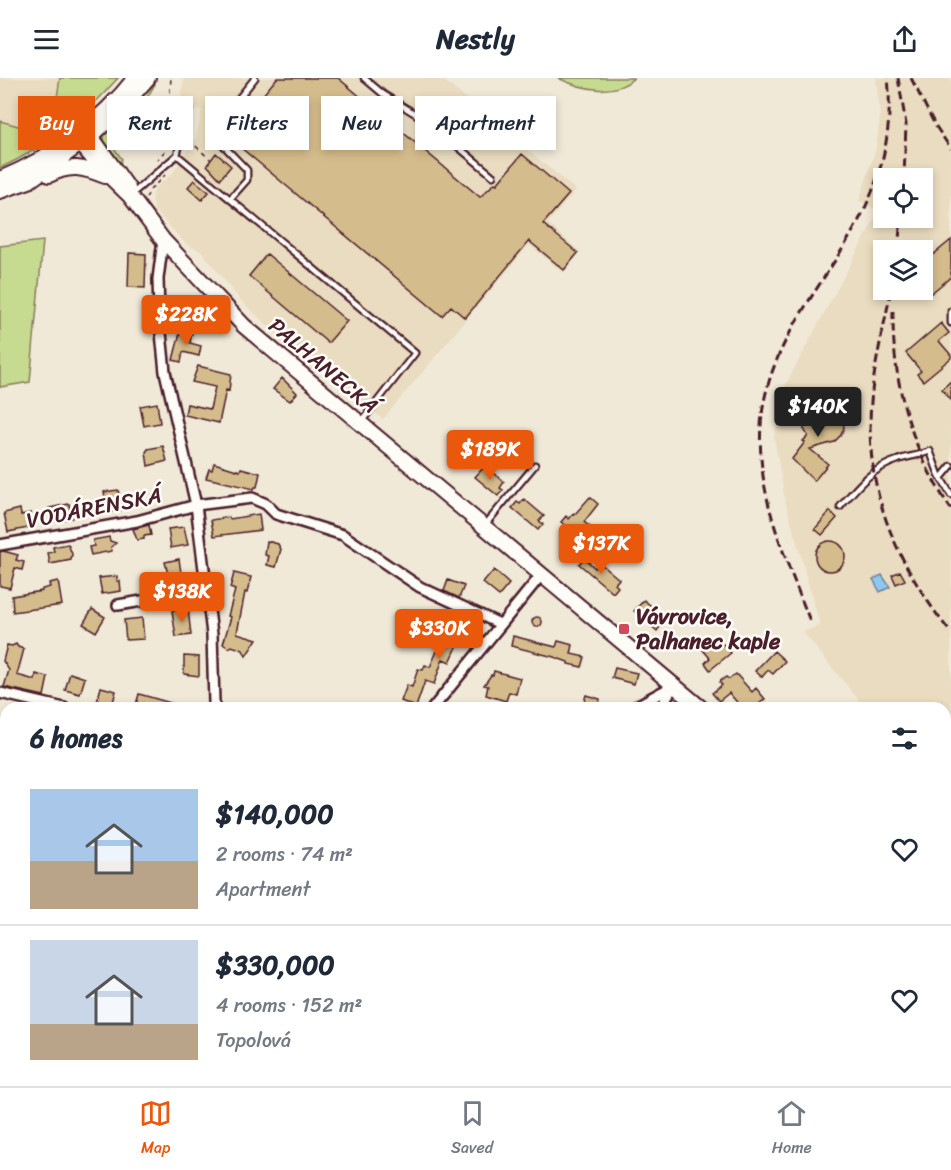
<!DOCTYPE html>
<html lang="en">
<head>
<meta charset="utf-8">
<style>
  :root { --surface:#fff; --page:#f2f2f3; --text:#1f2937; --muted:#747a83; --line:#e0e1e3; --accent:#ea580c }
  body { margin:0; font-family:Sriracha,sans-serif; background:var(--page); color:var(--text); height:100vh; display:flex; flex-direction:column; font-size:22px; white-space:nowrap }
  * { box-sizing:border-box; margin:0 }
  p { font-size:20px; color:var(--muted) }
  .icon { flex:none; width:33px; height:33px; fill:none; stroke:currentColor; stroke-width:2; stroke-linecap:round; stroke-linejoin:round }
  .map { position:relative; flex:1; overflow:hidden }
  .drawer { position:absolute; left:0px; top:624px; width:951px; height:384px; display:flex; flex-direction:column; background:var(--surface); border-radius:18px 18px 0 0; box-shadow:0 3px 9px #0003 }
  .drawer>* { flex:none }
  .top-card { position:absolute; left:18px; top:18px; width:600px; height:54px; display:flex; gap:12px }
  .tools { position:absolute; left:873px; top:90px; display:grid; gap:12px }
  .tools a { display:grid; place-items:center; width:60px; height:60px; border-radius:0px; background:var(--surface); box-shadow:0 3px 9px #0003; font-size:30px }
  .price { position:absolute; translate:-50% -51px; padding:0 14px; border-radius:6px; background:var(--accent); color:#fff; font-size:20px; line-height:39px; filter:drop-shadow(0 2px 3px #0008) }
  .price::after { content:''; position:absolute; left:50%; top:36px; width:18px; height:14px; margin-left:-9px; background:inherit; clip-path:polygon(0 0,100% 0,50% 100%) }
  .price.active { background:#222; color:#fff }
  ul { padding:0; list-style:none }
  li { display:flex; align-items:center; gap:18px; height:150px; padding:0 30px }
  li+li { border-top:2px solid var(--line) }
  li span { display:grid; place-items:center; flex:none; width:168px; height:120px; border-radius:0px; color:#555 }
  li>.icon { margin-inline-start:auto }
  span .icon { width:72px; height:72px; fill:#fffc; stroke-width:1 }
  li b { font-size:26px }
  h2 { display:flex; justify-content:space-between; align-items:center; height:72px; padding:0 30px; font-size:26px }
  .tag { padding:0 21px; border-radius:0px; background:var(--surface); box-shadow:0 3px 9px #0003; font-size:21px; line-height:54px }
  .tag.active { background:var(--accent); color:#fff }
  header { display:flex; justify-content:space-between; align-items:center; height:78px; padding:0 30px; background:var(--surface); font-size:27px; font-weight:700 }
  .tabs { display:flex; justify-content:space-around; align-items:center; height:84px; border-top:2px solid var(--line); background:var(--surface); font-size:16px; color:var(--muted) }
  .tabs a { display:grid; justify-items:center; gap:3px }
  .tabs .active { color:var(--accent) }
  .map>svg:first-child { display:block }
</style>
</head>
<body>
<header><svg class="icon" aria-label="menu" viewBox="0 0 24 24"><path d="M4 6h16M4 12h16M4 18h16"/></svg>Nestly<svg class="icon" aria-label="share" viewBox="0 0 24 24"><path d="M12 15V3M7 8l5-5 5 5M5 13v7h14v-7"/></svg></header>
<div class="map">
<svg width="951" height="1008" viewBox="0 0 951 1008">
  <rect width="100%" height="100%" fill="#f1e9d7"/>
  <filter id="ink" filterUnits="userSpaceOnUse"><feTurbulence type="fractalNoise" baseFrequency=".0167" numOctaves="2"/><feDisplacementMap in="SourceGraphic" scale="12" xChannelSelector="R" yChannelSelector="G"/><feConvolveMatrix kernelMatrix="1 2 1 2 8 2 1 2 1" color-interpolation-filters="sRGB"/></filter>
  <g filter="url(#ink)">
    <!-- built -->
    <path fill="#e9dcc0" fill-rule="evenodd" d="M0,0h60l-8,53 -30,-4 -22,-6z
      M184,0h257l135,112 -28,33 32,29 -16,21 -35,-28 -146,174 -86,-67 -56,-51 -39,-49 -16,-8 -32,-34 -2,-12 3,-10 17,-14 24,-37 6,-27 -22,-4z
      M876,0h75v721l-6,-1v-90h-80l-62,-76 17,-7 -35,-125 -11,-63 11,-51 94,-175 -20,-10 17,-53 4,-31zM884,100h38v40h-38zM884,172h38v40h-38z"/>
    <!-- green -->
    <path fill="#c7db90" stroke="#887d5e" stroke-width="1.5" d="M60,0h58c-33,38 -72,69 -118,90v-47l22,6 30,4z
      M558,0h76c-20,19 -53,11 -76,0z
      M148,2l7,4c-6,10 -11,20 -18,29 -6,8 -21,15 -24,24 -3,8 4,15 9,22l-2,4 -3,1c-8,-12 -17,-21 -11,-35z
      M43,163l-13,141 -30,5v-141z
      M6,829v31l-6,-1v-29z
      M301,1002h39l3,6h-38z
      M490,1002h39l15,6h-57z"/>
    <!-- water -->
    <path fill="#8ec8ed" stroke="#73849f" stroke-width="1.5" d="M882,497l8,12 -10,5 -7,-13z
      M6,806v23l-6,1v-23z
      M340,1002h26l3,6h-26z"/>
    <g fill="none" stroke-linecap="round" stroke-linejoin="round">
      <!-- stream -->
      <path stroke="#73849f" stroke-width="3" d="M810,1002l3,6"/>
    </g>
    <!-- building -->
    <path fill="#d5bc8c" stroke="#4a1f2b" stroke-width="1.5" d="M277,0h61l142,119 15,-14 2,1 25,-30 47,40 -26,30 35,29 -14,17 -35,-29 -64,77 -14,-12 -9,10 -214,-179z
      M31,29l18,2 -2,15 -18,-2z
      M216,75l15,13 -11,13 -13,-14z
      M194,102l15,12 -7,8 -14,-13z
      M951,162v37l-21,17 -8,-10v-20z
      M129,175l17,1 -1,34 -17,-1z
      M267,176l80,67 -19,22 -79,-67z
      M941,245l8,10 -10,8 12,14v3l-28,23 -6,-7 4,-3 -15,-18z
      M181,251l11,3 -2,11 11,3 -2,10 -16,-4 -2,10 -8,-2z
      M198,288l33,8 -2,17 -3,-1 -7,33 -34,-8 2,-11 23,5 5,-22 -23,-5z
      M282,300l15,15 -7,8 -17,-12z
      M951,303v19l-9,-11z
      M157,325l3,20 -16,3 -4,-20z
      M830,328l10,7 3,7 1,8 -3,7 -7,7 -24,7 18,15 -14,17 -22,-22 13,-17 -2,-1 5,-5 -4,-7 1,-11 4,-7 5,-4z
      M163,368l4,15 -19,5 -2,-14 2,-3z
      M214,385l26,8 1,-3 19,5 -3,14h-2l-1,2 -48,-11 3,-9 3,1z
      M485,388l19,16 -4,6 3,2 -5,6 -23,-19z
      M118,412l4,20 -24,4 -2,-14 9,-2 -1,-6z
      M590,419l8,7 -14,18 14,11 -5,6 3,2 -5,6 -30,-25 5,-6 3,3 5,-6 1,1z
      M524,421l20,17 -5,5 4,3 -5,6 -26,-22 5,-6 3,2z
      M69,426l3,14 -21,4 -2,-14z
      M20,431l1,6 10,-2 2,14 -25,5 -4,-19z
      M830,433l7,7 -15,17 -7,-6z
      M259,436l2,16 -47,6 -3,-16 18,-3 1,2z
      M149,447l2,10 -7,1v3l-7,1 -4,-11z
      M184,449l4,18 -17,3 -3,-19z
      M109,459l1,4 6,2 -5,4 1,4 -21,4 -2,-8 5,-1 -1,-6z
      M815 478a15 15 0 1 1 30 0a15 15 0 1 1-30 0Z
      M267,463l11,3 3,5 -5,18 -9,-2 2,-9 -4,-1z
      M68,466l4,10 -1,6 -21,4 -2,-11 6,-1 -1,-5z
      M3,473l15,4 -2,5 8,2 -2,8 -7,-2 -5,20 -10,-2v-34z
      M584,480l11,10 5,-5 19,16 -4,5 3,3 -5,6 -34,-29z
      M179,481l2,14 -5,1 1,3 -8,2 -4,-17z
      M494,492l15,14 -10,12 -16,-13z
      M900,493l5,9 -9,4 -4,-9z
      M234,495l17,4 -4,16 -2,-1 -8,41 20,6 -11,17 -3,-6 -11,-4 -3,2 -6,-4 8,-27 -3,-1 7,-26 -5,-2z
      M117,498v5h3l1,10 -19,3 -3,-16z
      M448,502l16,6 -5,12 -15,-7z
      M58,503l4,24 -49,7 -1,-16 30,-5v-2l8,-2 -1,-4z
      M644,522l19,16 -4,6 3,2 -5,7 -23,-20z
      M92,531l13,8 -9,15 -13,-8z
      M188,531l3,26 -15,2 -4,-26z
      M460,535l17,8 -7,16 -7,-3 -13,28 -7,-3 -9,25 -9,-3 -9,26 -15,-6 6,-16 5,2 6,-18 5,1 2,-5 5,2 12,-27 6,2z
      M532 544a5 5 0 1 1 10 0a5 5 0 1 1-10 0Z
      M142,540l2,21 -18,1 -2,-20z
      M513,558l43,11 2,-6 15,4 -2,9 14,3 -3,10 -14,-3v-2l-14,-5 -43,-11z
      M716,561l5,7 2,-2 8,9 -21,17 -5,-7 5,-5 -7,-8z
      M16,566l2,3 6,2 -7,26 18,5 1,-6 12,3 -4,19 -40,-9 5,-17 -6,-9 4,-16 5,1z
      M774,573l11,10 -12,13 -5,-4 -6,7 -7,-6z
      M184,578l15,1v19l-15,-2z
      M615,590l22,5 -3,11 -22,-6z
      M494,593l26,7 -4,16 -7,-2 -3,9 -20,-6 2,-9 -4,-1 7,-10h2z
      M70,595l15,5 -5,16 -15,-4z
      M736,596l16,18 4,-4 9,11 -11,9h-12l-13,-15 -10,8 -7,-8 10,-8 -3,-3 7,-5 3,2z
      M101,609l15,4 -4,15 -15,-4z
      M139,616l39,11v3h-43z
      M586,617l14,4 -2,9h-16z"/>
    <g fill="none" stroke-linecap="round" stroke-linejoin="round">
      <defs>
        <path id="lane" d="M364,0l19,16 44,27 66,55
          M177,77l238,198 -53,68
          M132,116l45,-39 13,-48
          M230,121l17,-19v-10l-26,-27 -4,-13 5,-11 33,-41
          M951,233v12
          M941,400l10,-12
          M840,429c17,-20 32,-39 58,-47 10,-4 21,-4 32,-9l9,24 12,20
          M485,447l50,-60
          M457,1008l5,-6"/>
        <path id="street" d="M163,162l-5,39 1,34 6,59 31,133 16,129 2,69 -1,5
          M0,467l137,-24 59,-16 56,-7 14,6 10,10 67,21 77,52 80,37
          M118,527l89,-15
          M0,615l64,15
          M433,630l109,-134
          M633,630l42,-23
          M660,630l13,-21"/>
        <path id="secondary" d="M85,50l43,60
          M74,58l27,32 29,28 33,44 81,86 457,382
          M49,97c21,-11 34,-8 56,1
          M0,101c51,-21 101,-57 135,-101
          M0,113l29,-10 62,-45 28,-25 29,-33
          M945,812l6,3"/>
      </defs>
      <!-- lane casing -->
      <use href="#lane" stroke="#4a1f2b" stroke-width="9"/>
      <!-- street casing -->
      <use href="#street" stroke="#4a1f2b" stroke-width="14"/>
      <!-- secondary casing -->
      <use href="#secondary" stroke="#4a1f2b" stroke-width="18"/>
      <!-- path -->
      <path stroke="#4a1f2b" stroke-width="1.5" stroke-dasharray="4.5 4.5" stroke-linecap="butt" d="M168,45l8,6
        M189,62l22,20
        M156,83l9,-10 6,-73
        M146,120l4,-8 15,-15
        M0,761h6
        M0,850h6
        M313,1002l3,6
        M410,1002l2,6"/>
      <!-- lane -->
      <use href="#lane" stroke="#fdfcf7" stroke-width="4.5"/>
      <!-- street -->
      <use href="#street" stroke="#fdfcf7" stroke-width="9"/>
      <!-- secondary -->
      <use href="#secondary" stroke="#fdfcf7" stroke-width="14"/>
      <!-- rail -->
      <path stroke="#4a1f2b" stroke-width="3" stroke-dasharray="9 4.5" stroke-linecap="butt" d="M898,0l8,46 -2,54
        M911,0l24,47 16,24
        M898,172l3,-32
        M891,212c-7,37 -17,74 -20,112 -7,91 26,162 80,231
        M893,233c-1,71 18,139 58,198
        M810,543c-26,-67 -57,-133 -48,-206 9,-77 64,-131 98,-197 23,-44 33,-90 28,-140
        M883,1002l6,6"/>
    </g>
  </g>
  <!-- markers -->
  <rect fill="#d1495b" stroke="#fdfcf7" stroke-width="2" x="618" y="545" width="12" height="12" rx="3"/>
  <g text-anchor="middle" stroke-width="5" stroke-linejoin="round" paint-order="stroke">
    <!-- street labels -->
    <g font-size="22" fill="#4a1f2b" stroke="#fdfcf7">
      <text transform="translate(324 287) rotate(40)" y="8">PALHANECKÁ</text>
      <text transform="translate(94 429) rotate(-11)" y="8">VODÁRENSKÁ</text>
    </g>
    <!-- poi labels -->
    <g font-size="22" font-weight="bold" fill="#4a1f2b" stroke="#fdfcf7" text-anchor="start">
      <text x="636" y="546">Vávrovice,<tspan x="636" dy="25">Palhanec kaple</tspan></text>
    </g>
  </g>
</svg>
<div class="tools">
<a><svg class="icon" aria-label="locate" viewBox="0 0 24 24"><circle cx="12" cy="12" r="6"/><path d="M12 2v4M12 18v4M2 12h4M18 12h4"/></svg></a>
<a><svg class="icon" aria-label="layers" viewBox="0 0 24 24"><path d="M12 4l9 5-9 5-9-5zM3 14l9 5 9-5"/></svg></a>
</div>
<b class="price" style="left:186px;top:268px">$228K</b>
<b class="price active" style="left:818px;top:360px">$140K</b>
<b class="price" style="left:490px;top:403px">$189K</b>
<b class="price" style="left:601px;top:497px">$137K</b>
<b class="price" style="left:182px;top:545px">$138K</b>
<b class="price" style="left:439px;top:582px">$330K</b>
<div class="top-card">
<a class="tag active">Buy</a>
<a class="tag">Rent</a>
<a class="tag">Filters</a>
<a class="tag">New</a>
<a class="tag">Apartment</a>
</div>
<section class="drawer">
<h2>6 homes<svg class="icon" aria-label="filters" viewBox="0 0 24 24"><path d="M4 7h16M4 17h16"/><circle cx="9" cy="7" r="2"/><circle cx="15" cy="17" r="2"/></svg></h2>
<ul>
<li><span style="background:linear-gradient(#a9c7e8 60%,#b9a48a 0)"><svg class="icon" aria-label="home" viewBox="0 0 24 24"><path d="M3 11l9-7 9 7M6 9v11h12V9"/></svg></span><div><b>$140,000</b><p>2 rooms · 74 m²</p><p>Apartment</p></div><svg class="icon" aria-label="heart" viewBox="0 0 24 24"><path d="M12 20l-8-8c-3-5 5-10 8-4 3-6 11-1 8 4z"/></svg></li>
<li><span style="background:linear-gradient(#c9d6e8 70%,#b9a48a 0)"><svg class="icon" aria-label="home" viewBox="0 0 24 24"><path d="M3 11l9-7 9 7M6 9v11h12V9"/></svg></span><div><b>$330,000</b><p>4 rooms · 152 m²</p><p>Topolová</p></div><svg class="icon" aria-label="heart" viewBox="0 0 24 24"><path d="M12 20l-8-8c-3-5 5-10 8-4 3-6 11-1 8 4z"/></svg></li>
</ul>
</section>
</div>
<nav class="tabs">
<a class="active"><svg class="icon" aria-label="map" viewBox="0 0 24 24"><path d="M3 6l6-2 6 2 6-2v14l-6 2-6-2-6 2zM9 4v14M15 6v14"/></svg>Map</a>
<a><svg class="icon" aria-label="saved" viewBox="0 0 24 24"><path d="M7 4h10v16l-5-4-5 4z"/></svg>Saved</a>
<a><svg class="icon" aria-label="home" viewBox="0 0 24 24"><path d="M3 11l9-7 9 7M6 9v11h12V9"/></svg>Home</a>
</nav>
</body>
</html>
